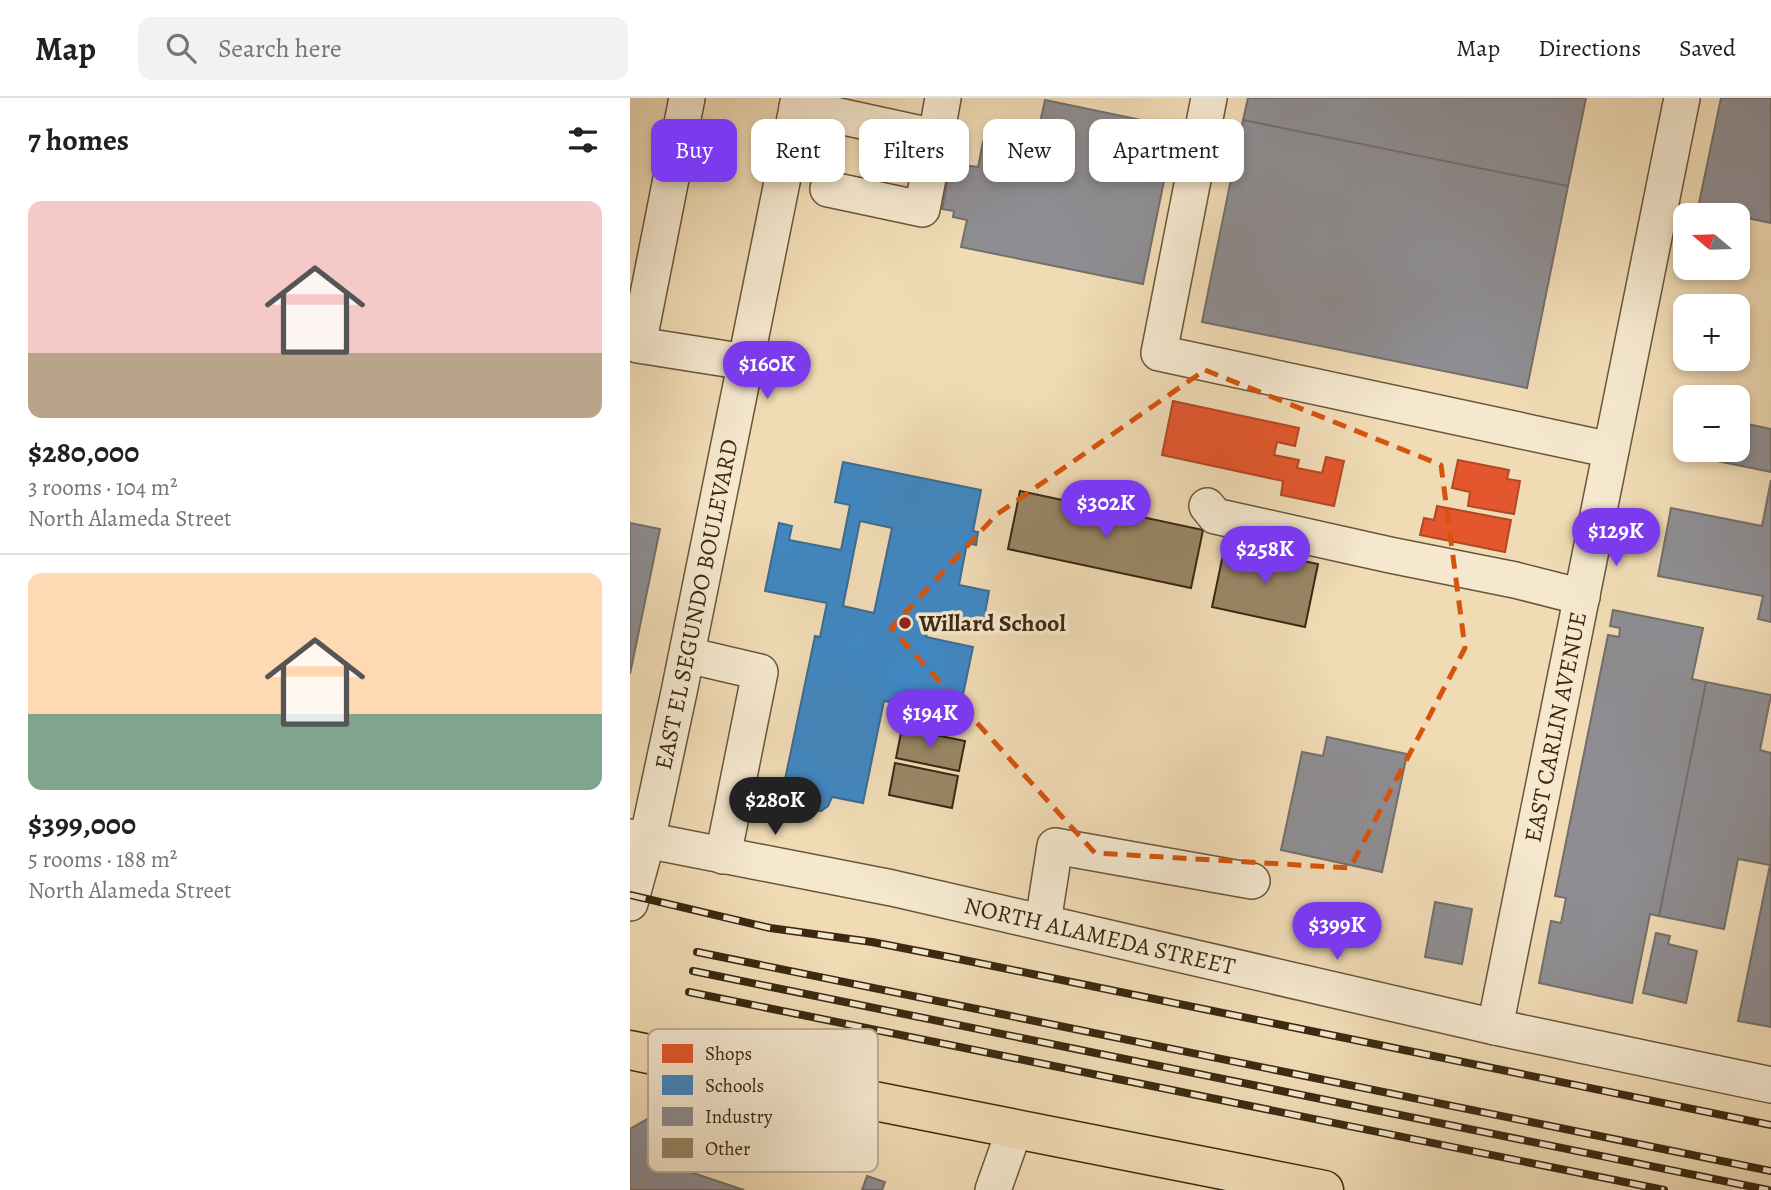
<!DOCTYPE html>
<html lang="en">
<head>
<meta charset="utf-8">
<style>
  :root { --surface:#fff; --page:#f2f2f2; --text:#202124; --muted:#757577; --line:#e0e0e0; --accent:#7c3aed }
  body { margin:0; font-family:Alegreya,serif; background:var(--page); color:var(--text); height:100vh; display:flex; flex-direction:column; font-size:26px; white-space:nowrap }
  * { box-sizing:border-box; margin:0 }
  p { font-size:23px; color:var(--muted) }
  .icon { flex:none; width:38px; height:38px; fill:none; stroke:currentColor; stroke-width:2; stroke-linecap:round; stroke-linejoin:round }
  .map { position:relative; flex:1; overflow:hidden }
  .panel { display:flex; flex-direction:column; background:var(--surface); width:630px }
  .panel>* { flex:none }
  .top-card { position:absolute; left:21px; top:21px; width:665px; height:63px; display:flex; gap:14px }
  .needle { width:46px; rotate:289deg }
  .tools { position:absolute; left:1043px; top:105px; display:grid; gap:14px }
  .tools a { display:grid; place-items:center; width:77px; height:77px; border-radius:14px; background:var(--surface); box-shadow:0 4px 10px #0003; font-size:35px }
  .price { position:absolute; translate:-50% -60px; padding:0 16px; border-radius:24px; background:var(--accent); color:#fff; font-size:23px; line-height:46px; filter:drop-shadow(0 2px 4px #0008) }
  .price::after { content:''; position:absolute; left:50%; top:42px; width:21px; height:16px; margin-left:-10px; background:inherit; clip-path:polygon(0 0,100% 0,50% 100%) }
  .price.on { background:#222; color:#fff }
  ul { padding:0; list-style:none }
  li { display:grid; align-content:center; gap:14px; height:371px; padding:0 28px }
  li+li { border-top:2px solid var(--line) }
  li span { display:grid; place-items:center; height:217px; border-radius:14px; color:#555 }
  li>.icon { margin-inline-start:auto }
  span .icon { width:126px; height:126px; fill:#fffc; stroke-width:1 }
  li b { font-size:30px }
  h2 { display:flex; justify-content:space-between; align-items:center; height:84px; padding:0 28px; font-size:30px }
  .tag { padding:0 24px; border-radius:14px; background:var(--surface); box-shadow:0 4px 10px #0003; font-size:24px; line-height:63px }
  .tag.on { background:var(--accent); color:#fff }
  header { display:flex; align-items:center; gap:42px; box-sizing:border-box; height:98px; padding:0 35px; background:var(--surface); border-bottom:2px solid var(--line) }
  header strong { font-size:33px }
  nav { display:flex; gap:38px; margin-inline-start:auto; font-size:24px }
  .search { width:490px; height:63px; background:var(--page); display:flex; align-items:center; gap:18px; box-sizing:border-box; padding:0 24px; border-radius:14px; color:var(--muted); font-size:26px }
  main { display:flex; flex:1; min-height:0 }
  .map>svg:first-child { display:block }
</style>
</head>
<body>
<header>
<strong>Map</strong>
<div class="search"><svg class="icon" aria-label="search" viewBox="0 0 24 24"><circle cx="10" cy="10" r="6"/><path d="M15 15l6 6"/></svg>Search here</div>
<nav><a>Map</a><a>Directions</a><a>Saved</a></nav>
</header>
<main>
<section class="panel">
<h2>7 homes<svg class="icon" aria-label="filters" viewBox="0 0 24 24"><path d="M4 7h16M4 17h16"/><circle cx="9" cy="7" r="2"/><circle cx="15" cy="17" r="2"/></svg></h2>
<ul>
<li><span style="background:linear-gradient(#f6c9c9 70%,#b9a48a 0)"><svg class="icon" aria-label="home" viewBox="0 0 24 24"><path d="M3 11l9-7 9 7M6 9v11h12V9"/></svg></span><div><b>$280,000</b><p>3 rooms · 104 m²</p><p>North Alameda Street</p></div></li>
<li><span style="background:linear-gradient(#ffd9b3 65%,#7fa58c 0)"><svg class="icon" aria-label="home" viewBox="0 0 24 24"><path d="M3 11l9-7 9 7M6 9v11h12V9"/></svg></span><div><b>$399,000</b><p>5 rooms · 188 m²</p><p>North Alameda Street</p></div></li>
</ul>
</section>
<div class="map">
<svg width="1141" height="1092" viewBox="0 0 1141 1092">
  <rect width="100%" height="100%" fill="#f0dbb5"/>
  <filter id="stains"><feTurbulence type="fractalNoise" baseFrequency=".00286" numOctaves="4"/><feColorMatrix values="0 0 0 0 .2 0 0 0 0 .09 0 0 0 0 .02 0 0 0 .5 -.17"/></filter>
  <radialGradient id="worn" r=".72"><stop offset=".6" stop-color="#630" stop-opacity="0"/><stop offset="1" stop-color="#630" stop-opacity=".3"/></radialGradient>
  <!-- shops -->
  <path fill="#e4572e" stroke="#b14925" stroke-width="2" d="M543,303l126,27 -4,18 -18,-4 -3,13 25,5 -2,8 25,5 4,-16 18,4 -10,45 -53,-11 2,-14 -121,-26z
    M828,362l51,10 -2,9 13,2 -6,33 -46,-8 2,-14 -18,-4z
    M807,408l74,14 -6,32 -85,-17 4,-17 10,2z"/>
  <!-- schools -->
  <path fill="#3f88c5" stroke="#3e6c8f" stroke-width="2" fill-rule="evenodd" d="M213,364l138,28 -8,41 5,1 -2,13 -9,-2 -8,42 30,6 -7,39 -52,-10 -4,17 47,10 -17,81 -30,-6 3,-12 -45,-9 -21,102 -31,-6 -4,9 -7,5h-7l-2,5 -27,-6 4,-20 -6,-1 32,-153 5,1 7,-34 -62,-12 14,-68 13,3 -3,14 52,10 9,-45 -15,-3zM230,423l32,7 -18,85 -31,-7z"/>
  <!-- industry -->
  <path fill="#8d8d92" stroke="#746f6b" stroke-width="2" d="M618,0h338l-18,88 -325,-66z
    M1091,0h50v125l-73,-15z
    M415,2l130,27 -32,157 -182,-37 6,-27 -14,-3 1,-6 -12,-2 8,-41 12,3 1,-6 15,2 5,-25 25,5 6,-26 25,6z
    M613,22l325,66 -41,202 -325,-66z
    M1055,316v36h53v-28l33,7v43l-94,-19z
    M1141,382v142l-13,-3 5,-23 -105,-20 13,-68 91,18z
    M0,425l30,6 -30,145z
    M983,512l90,18 -11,51 14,3 -47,234 -9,-2 -18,89 -93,-20 12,-62 10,2 5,-25 -11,-2 53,-261 11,2 1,-9 -10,-2z
    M1076,584l65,13 -11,55 11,3v274l-33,-6 32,-156 -32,-6 -14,70 -65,-13z
    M697,639l80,17 -25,118 -101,-22 21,-98 21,4z
    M805,804l37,7 -10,55 -37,-7z
    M1026,835l14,3 -2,8 29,7 -11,52 -43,-10z
    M19,1020l34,7 -12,34 21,8 -2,5 54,18h-114v-61z
    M237,1078l18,6 -3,8h-20z"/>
  <!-- building -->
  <path fill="#998666" stroke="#3b2910" stroke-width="2" d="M390,393l183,39 -12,58 -183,-39z
    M595,447l93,19 -13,63 -93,-20z
    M272,630l63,13 -6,30 -63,-13z
    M265,665l63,13 -6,32 -63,-13z"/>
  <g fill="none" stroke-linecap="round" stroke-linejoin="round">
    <defs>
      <g id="minor">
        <path d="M57,0l-49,247 108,17"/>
        <path d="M579,0l-50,255 452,97"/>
        <path d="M167,9l139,30 7,-39"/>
        <path d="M198,91l94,20 14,-72"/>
        <path d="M577,408l8,10 175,39 125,25 67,17"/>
        <path d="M57,557l73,17 -37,184"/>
        <path id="s1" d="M0,739l262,51 603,139 276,58"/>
        <path id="s2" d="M0,805l17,-62 32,-149 120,-594"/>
        <path d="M413,824l12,-76 197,35"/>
        <path id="s3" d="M865,929l187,-929"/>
        <path d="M363,1092l22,-62"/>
      </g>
      <path id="major" d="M0,952l224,47 470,93"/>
    </defs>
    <!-- minor casing -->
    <use href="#minor" stroke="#685639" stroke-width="38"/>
    <!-- major casing -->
    <use href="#major" stroke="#3b2910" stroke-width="41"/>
    <!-- minor -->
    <use href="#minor" stroke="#f5e8cf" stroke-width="35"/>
    <!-- major -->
    <use href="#major" stroke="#f0dbb5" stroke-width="38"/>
    <defs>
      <path id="rail" d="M0,797l140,33 102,14 77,15 822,168
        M67,854l1074,219
        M63,873l1075,219
        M59,894l975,198"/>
    </defs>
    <!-- rail casing -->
    <use href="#rail" stroke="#3b2910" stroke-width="8"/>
    <!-- rail -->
    <use href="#rail" stroke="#f5e8cf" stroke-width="5" stroke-dasharray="16" stroke-linecap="butt"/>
  </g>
  <!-- marked area -->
  <path fill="none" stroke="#d7540c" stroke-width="5" stroke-dasharray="14 9" stroke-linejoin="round" d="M575,272l236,95 24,183 -115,220 -255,-15 -204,-225 105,-113z"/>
  <!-- markers -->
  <circle fill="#8f2418" stroke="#f5e8cf" stroke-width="2.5" cx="275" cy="525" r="7"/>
  <g text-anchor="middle" stroke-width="7" stroke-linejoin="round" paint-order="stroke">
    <!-- street labels -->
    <g font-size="24" fill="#3b2910" stroke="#f5e8cf">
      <text dy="8" stroke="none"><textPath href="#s2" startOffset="306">EAST EL SEGUNDO BOULEVARD</textPath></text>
      <text dy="8" stroke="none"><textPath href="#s3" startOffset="306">EAST CARLIN AVENUE</textPath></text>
      <text dy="8" stroke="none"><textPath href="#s1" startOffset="480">NORTH ALAMEDA STREET</textPath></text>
    </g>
    <!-- poi labels -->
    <g font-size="24" font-weight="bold" fill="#3b2910" stroke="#f5e8cf" text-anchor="start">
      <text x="289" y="533">Willard School</text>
    </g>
  </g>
  <!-- legend -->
  <rect x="18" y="931" width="230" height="143" rx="10" fill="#f5e8cf" stroke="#bdaf96" stroke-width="2"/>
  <rect x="32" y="946" width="31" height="19" fill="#e4572e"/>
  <rect x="32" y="977" width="31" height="20" fill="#3f88c5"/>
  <rect x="32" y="1009" width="31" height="19" fill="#8d8d92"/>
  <rect x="32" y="1040" width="31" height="20" fill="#998666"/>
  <g font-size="19" fill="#3b2910">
    <text x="75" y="962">Shops</text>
    <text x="75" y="994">Schools</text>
    <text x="75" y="1025">Industry</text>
    <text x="75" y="1057">Other</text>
  </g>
  <rect width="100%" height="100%" filter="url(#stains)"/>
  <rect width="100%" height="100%" fill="url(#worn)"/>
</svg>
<div class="tools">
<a><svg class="needle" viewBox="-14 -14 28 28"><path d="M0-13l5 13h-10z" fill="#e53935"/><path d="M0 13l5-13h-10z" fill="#757577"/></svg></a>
<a>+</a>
<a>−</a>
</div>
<b class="price" style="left:137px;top:303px">$160K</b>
<b class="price" style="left:476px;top:442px">$302K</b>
<b class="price" style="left:986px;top:470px">$129K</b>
<b class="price" style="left:635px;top:488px">$258K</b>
<b class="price" style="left:300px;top:652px">$194K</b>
<b class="price on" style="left:145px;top:739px">$280K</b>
<b class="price" style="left:707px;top:864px">$399K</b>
<div class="top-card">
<a class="tag on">Buy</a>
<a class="tag">Rent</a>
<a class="tag">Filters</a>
<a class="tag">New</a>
<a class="tag">Apartment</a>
</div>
</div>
</main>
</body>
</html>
